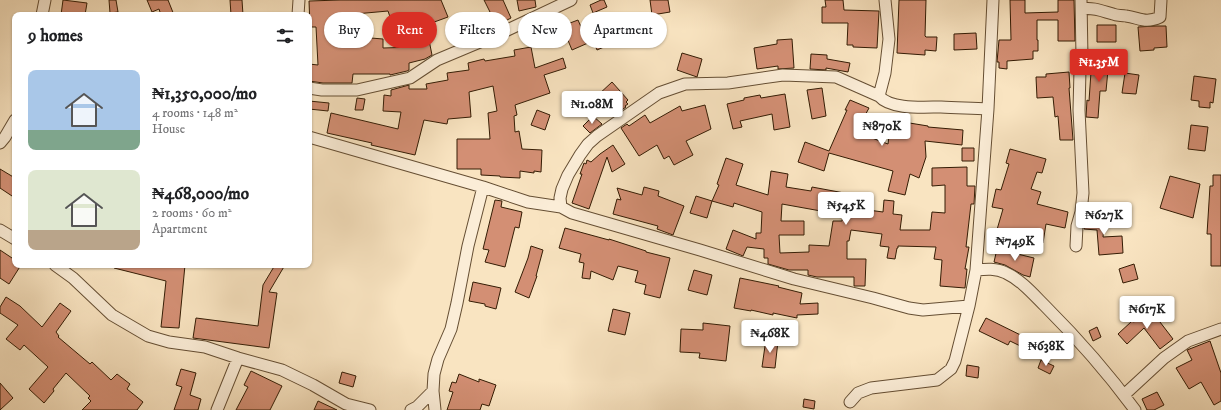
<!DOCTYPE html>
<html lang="en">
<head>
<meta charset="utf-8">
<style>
  :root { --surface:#fff; --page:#f2f2f2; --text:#202124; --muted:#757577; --accent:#d93025 }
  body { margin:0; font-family:"IM FELL DW Pica",serif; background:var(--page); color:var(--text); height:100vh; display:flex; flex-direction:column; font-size:15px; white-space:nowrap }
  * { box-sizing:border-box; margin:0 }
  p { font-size:13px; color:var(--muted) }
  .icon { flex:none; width:22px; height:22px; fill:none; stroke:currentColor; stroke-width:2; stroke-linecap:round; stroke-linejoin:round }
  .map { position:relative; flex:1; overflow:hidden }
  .details { position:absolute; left:12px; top:12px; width:300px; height:256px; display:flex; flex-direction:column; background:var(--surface); border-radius:8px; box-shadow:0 1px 3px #0004 }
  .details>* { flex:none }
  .guide { position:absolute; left:324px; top:12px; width:380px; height:36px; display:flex; gap:8px }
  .price { position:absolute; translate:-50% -34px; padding:0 9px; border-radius:4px; background:#fff; color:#222; font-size:13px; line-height:26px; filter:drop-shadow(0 1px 2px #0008) }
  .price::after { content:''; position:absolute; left:50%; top:24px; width:12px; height:9px; margin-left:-6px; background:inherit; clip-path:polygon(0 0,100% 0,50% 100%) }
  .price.on { background:var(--accent); color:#fff }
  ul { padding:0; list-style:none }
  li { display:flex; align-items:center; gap:12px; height:100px; padding:0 16px }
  li span { display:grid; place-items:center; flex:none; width:112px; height:80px; border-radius:8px; color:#555 }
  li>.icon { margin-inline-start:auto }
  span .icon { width:48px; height:48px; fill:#fffc; stroke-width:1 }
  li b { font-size:17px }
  h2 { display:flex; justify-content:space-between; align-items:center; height:48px; padding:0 16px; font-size:17px }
  .chip { padding:0 14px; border-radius:18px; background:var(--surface); box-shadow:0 1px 3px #0004; font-size:14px; line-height:36px }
  .chip.on { background:var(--accent); color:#fff }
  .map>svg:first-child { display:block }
</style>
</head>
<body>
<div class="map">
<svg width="1221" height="410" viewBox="0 0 1221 410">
  <rect width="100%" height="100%" fill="#f9e4c1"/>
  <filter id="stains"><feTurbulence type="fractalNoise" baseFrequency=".005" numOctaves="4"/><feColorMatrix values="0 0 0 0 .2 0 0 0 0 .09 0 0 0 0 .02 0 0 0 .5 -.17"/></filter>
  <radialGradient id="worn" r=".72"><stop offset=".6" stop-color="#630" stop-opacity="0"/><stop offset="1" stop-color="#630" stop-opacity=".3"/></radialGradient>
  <!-- building -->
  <path fill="#d38f74" stroke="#341c04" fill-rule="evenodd" d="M63,0l24,3 -2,12h-24z
    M109,0h7l2,12 -8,1z
    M147,0h21l6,15h-13l-2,-6 -7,3z
    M230,0h12l1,15h-12z
    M340,0h101l7,17 -22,8 6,30 -7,4 -16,4v7l-2,1 -17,4v-1h-37l-1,9h-29l-14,-2v-17l9,1 -2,-38h-6l-1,-26zM388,11l2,6 16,-4 4,10 5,24 -32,1v-9l-12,-1 -16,5v-4l-21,2 -1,-16 23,-1 -1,-10z
    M484,0h19l8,18 -25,13v1l-16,7 -7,-14 27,-13z
    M517,0h18l1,7 -17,4z
    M601,0h3l3,7 -14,6 -3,-8z
    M650,0h18l2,12 -18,3z
    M825,0h18l1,10 35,1 -2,37 -24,-1v-2h-6l1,-22h-26v-16h4z
    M899,0h27l-1,36 1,1h11l-1,14 -11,-1v5l-28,-2z
    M1010,0h15v13l33,-1v-12h16l1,41h-17v-21h-21v20h1v11h-5v8l-26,2v8l-8,-1v-6h-2l2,-22h12z
    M578,20l10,23 -16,7 -10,-24z
    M1097,25h19v17h-19z
    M1156,26h10l1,21 -13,1v2l-14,1 -2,-24z
    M612,27l6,14 -21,9 -6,-14z
    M976,33l1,16 -23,1v-16z
    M792,39l2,29 -16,1v-3l-21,3 -3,-21 23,-4v-4z
    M531,47l4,21 28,-10 3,10 -22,7 6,18 -35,12 2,10 -3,1 1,16 4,-1 3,18 20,1 -1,22 -7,-1v2l-14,-2v7l-20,-1v-1l-19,-1v-6h-24v-30h33l-2,-26 9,-2 -4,-25 -24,6 2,25 -23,2 -1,5 -23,-4 -9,35 -44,-10 1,-2 -45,-10 4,-20 67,16 3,-17 -18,-1 1,-16 7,1v-6l18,-5v4h18l-1,-5 22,-4 -1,-7 22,-3 -1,-7 16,-4 1,2 30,-5 -1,-6z
    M682,53l20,6 -5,18 -20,-7z
    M811,54l16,1v4l23,4 -2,9 -22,-4v2l-16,-1z
    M1094,57l23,1 -1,12h-8l-2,21h-6l-2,27 -12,-1 1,-17 2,1 2,-29h2z
    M1069,72l1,16h-1l4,52h-13l-2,-24 -3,1 -2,-20 -16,1 -1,-21h10v-3z
    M1125,73l14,2 -3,19 -14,-1z
    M1194,76l22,3 -3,24 -3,-1v6l-11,-1v-6l-8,-1z
    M612,82l16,18 -2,2 2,2 -3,2 1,1 -13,9 -3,-5 -13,-15z
    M822,88l4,28 -14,3 -5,-29z
    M785,94l5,33 -16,3 -2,-16 -32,7 2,6 -9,2 -6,-25 17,-4v-2l16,-3 1,3z
    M357,98l8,1 -2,11h-8z
    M850,100l19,8 -13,24 32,12 3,-24 37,6v1l35,3 -1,15 -37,-4 1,16 -7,21 -9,-4 -5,21 -17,-4 5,-20 -64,-18 -5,18 -26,-9 7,-20 24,9 18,-41h-2z
    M309,101l20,2 -1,8 -19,-2z
    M705,105l6,24 -25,12 7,14 -19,10 -5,-9 -5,3 -7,-14 -18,11 -18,-28 6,-4 2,2 16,-11 5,8 30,-17 2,5z
    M537,110l13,5 -5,15 -14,-5z
    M593,116l9,8 -12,9 -7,-7z
    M1191,125l17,2 -3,24 -17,-2z
    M613,145l12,19 -13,8 -5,-15 -18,52 -17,-6 10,-29h-2l4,-11 2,1 1,-4 4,2 9,-8z
    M962,148h12v13h-12z
    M1010,149l36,10 -4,14 -5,-1 -6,17 10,3 -4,12 31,8 -3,16 -19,-4 -3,19 -11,-2 -1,2 -35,-10 7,-24 -11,-2 4,-18 5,1 8,-26 -3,-1z
    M726,158l17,6 -7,21 32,10 3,-24 17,3 -2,13 25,4 1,-4 43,8 -2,13 30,4 1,-12 10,1 -1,13 9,1 -2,15h30l2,-18 13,1v-28l-13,1v-18l35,-1v19h8l-1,18h-3l-5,43h3l-4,22h2l-2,19 -25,-2 2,-26 -8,-1 2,-12 -38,-1v2h-1l-2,11 -8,-1 2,-11 -9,-1 2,-12 -31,-4 -2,11h-2v18h19l-1,27h-11v-9h-37l-9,-2v-5h-19l-21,-6v-6h-4v-9l-17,-2 -4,9 -17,-7 7,-19 23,9v-6h5l1,-21 -28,-9 -1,4 -21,-6 7,-16 -2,-1zM782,204l61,11 -1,6h-9l-4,25 -20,-1v7l-29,1 -1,-18h25v-14h-23z
    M0,169l15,9v20l-15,-10z
    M1213,175h8v91h-10v-32h-4l3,-48h3z
    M1170,176l30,8 -7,34 -33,-10z
    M644,187l15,4 -1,5 26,10 -11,29 -16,-6 1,-3 -45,-12 4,-15 4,1 -4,-12 25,7z
    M696,196l16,5 -5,17 -17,-5z
    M495,200l7,1 -1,6 21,5 -3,16 -4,-1 -10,40 -20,-5 4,-12 -6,-1z
    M1088,214l17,2 -2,21 19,-1 1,17 -24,2 -2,-25 -13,-1z
    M565,228l44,12v-1l37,12v1l24,6 -10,40 -16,-4 2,-9 -11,-3 3,-11 -20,-5 -5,14 -22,-9 -1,8 -8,-1 2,-15 -5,-1 2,-8 -22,-6z
    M531,246l12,4 -7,26h1l-8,22 -14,-6 13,-34z
    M997,249l37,9 -4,19 -7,-2 -18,-10 -11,-3z
    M0,250l15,10v5h6l-12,19 -9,-6z
    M1134,264l4,15 -15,4 -4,-14z
    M114,265h71l-6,63 -18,-1 5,-46 -52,-13z
    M275,265h10l-16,27 8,1 -8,55 -76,-10 3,-20 62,8 5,-41z
    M694,270l18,5 -5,20 -19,-5z
    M740,278l39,8 -1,1 24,6 -2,11 18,-1v11l-21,1v3l-24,-5v2l-22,-5v1l-17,-3z
    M473,282l28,6 -5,21 -11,-3v-2l-16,-3z
    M6,297l14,9 22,21 18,-24 11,8 -15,21 3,4 -1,1 32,27 2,-2 19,18 6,-6 13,10 -3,5 16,13 -6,8h-55l9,-9 -3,-3 2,-2 -24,-23 -13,16 1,2 -10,12 -15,-14 19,-22 -24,-22 -4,5 -14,-11 12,-14 -18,-12v-6z
    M613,309l17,4 -5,22 -17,-4z
    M1150,309l23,30 -13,10 -16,-21 -17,16 -9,-10 14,-13 2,1z
    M986,318l63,31 -4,9 -35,-17 -2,4 -29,-14z
    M703,323l27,3 -4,35 -27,-3 1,-5 -20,-1 1,-23 22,1z
    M1097,327l4,10 -8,4 -4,-10z
    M766,339l12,2 -3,27 -13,-1z
    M1210,341l11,32v28l-7,4 -13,-23 -12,7 -13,-21 16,-8 -5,-10z
    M1041,360l13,6 -4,8 -12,-6z
    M967,365l12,2 -1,11 -12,-2z
    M181,369l15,4 -6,22 11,4 -3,11h-24l8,-23 -6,-2z
    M251,371l31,15 -12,24h-34l12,-23 -4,-2z
    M342,372l14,4 -3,11 -14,-4z
    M459,374l20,8v-3l17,6 -7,21 -7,-2 -2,6h-33l6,-18 -4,-1 3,-9 4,1z
    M0,383l13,15 -13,12z
    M1157,392l7,13 -10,5h-7l-5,-11z
    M804,399l11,2 -1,8 -11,-2z
    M318,401l19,9h-23z"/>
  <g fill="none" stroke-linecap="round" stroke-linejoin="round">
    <defs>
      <path id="minor" d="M1082,9c11,-2 20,2 31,5 4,2 8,1 13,2 14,2 19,8 34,1l1,-17
        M42,15l3,-15
        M298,15l1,-15
        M309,88l13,2h35l53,-12 27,-18 62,-26 72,-34
        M879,96l6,-23 4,-34 -4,-39
        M309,137l174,50 45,15 33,5 11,6 128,37 94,29 79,19 36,10 14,2 46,-4
        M0,143l5,-6 10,-17
        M561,207l-1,-9 2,-9 6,-14 12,-20 8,-11 9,-8 62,-43 26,-9 43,-1 55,-8 53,2 43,19c12,14 45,11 62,11 16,1 31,1 47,2
        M0,230l15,9
        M1076,246l1,-20 4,-14 2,-19 -4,-83 1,-40 2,-13 -1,-57
        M55,265l18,13 39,37 36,21 21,6 36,5 33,11 44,12 31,15 33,19 24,6
        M976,270c10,-1 20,-2 30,3 15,7 27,21 39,33 32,32 63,67 90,104
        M1124,395l40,-37 24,-17 33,-12
        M850,402l8,-9 13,-5 66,-8 14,-11 4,-8 14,-55 7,-36 12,-161 5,-109
        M217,410l21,-52
        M411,410l6,-3 16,-16
        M435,410l-2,-19 1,-17 4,-15 13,-30 6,-26 11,-57 15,-59"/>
    </defs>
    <!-- minor casing -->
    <use href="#minor" stroke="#654e33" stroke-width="13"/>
    <!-- minor -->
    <use href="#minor" stroke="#fbedd7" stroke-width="11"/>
  </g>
  <rect width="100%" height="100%" filter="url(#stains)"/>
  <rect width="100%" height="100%" fill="url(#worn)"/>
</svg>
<b class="price on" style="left:1099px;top:83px">₦1.35M</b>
<b class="price" style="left:592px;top:125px">₦1.08M</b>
<b class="price" style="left:882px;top:147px">₦870K</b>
<b class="price" style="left:846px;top:226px">₦545K</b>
<b class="price" style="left:1104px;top:236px">₦627K</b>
<b class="price" style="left:1015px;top:262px">₦749K</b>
<b class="price" style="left:1147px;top:330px">₦617K</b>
<b class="price" style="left:770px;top:354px">₦468K</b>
<b class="price" style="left:1046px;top:367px">₦638K</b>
<div class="guide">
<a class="chip">Buy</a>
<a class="chip on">Rent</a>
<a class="chip">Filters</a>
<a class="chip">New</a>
<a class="chip">Apartment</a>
</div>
<section class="details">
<h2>9 homes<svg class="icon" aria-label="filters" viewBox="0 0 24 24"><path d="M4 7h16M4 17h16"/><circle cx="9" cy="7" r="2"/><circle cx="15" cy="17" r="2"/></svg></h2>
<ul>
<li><span style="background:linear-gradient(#a9c7e8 75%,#7fa58c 0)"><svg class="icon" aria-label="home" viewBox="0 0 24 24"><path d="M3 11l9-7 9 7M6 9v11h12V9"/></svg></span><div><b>₦1,350,000/mo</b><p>4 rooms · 148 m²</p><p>House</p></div></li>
<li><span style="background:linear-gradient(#dfe7d0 75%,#b9a48a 0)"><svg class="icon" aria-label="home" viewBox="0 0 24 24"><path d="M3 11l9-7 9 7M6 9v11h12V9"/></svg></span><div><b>₦468,000/mo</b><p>2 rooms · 60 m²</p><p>Apartment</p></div></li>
</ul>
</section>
</div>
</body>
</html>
